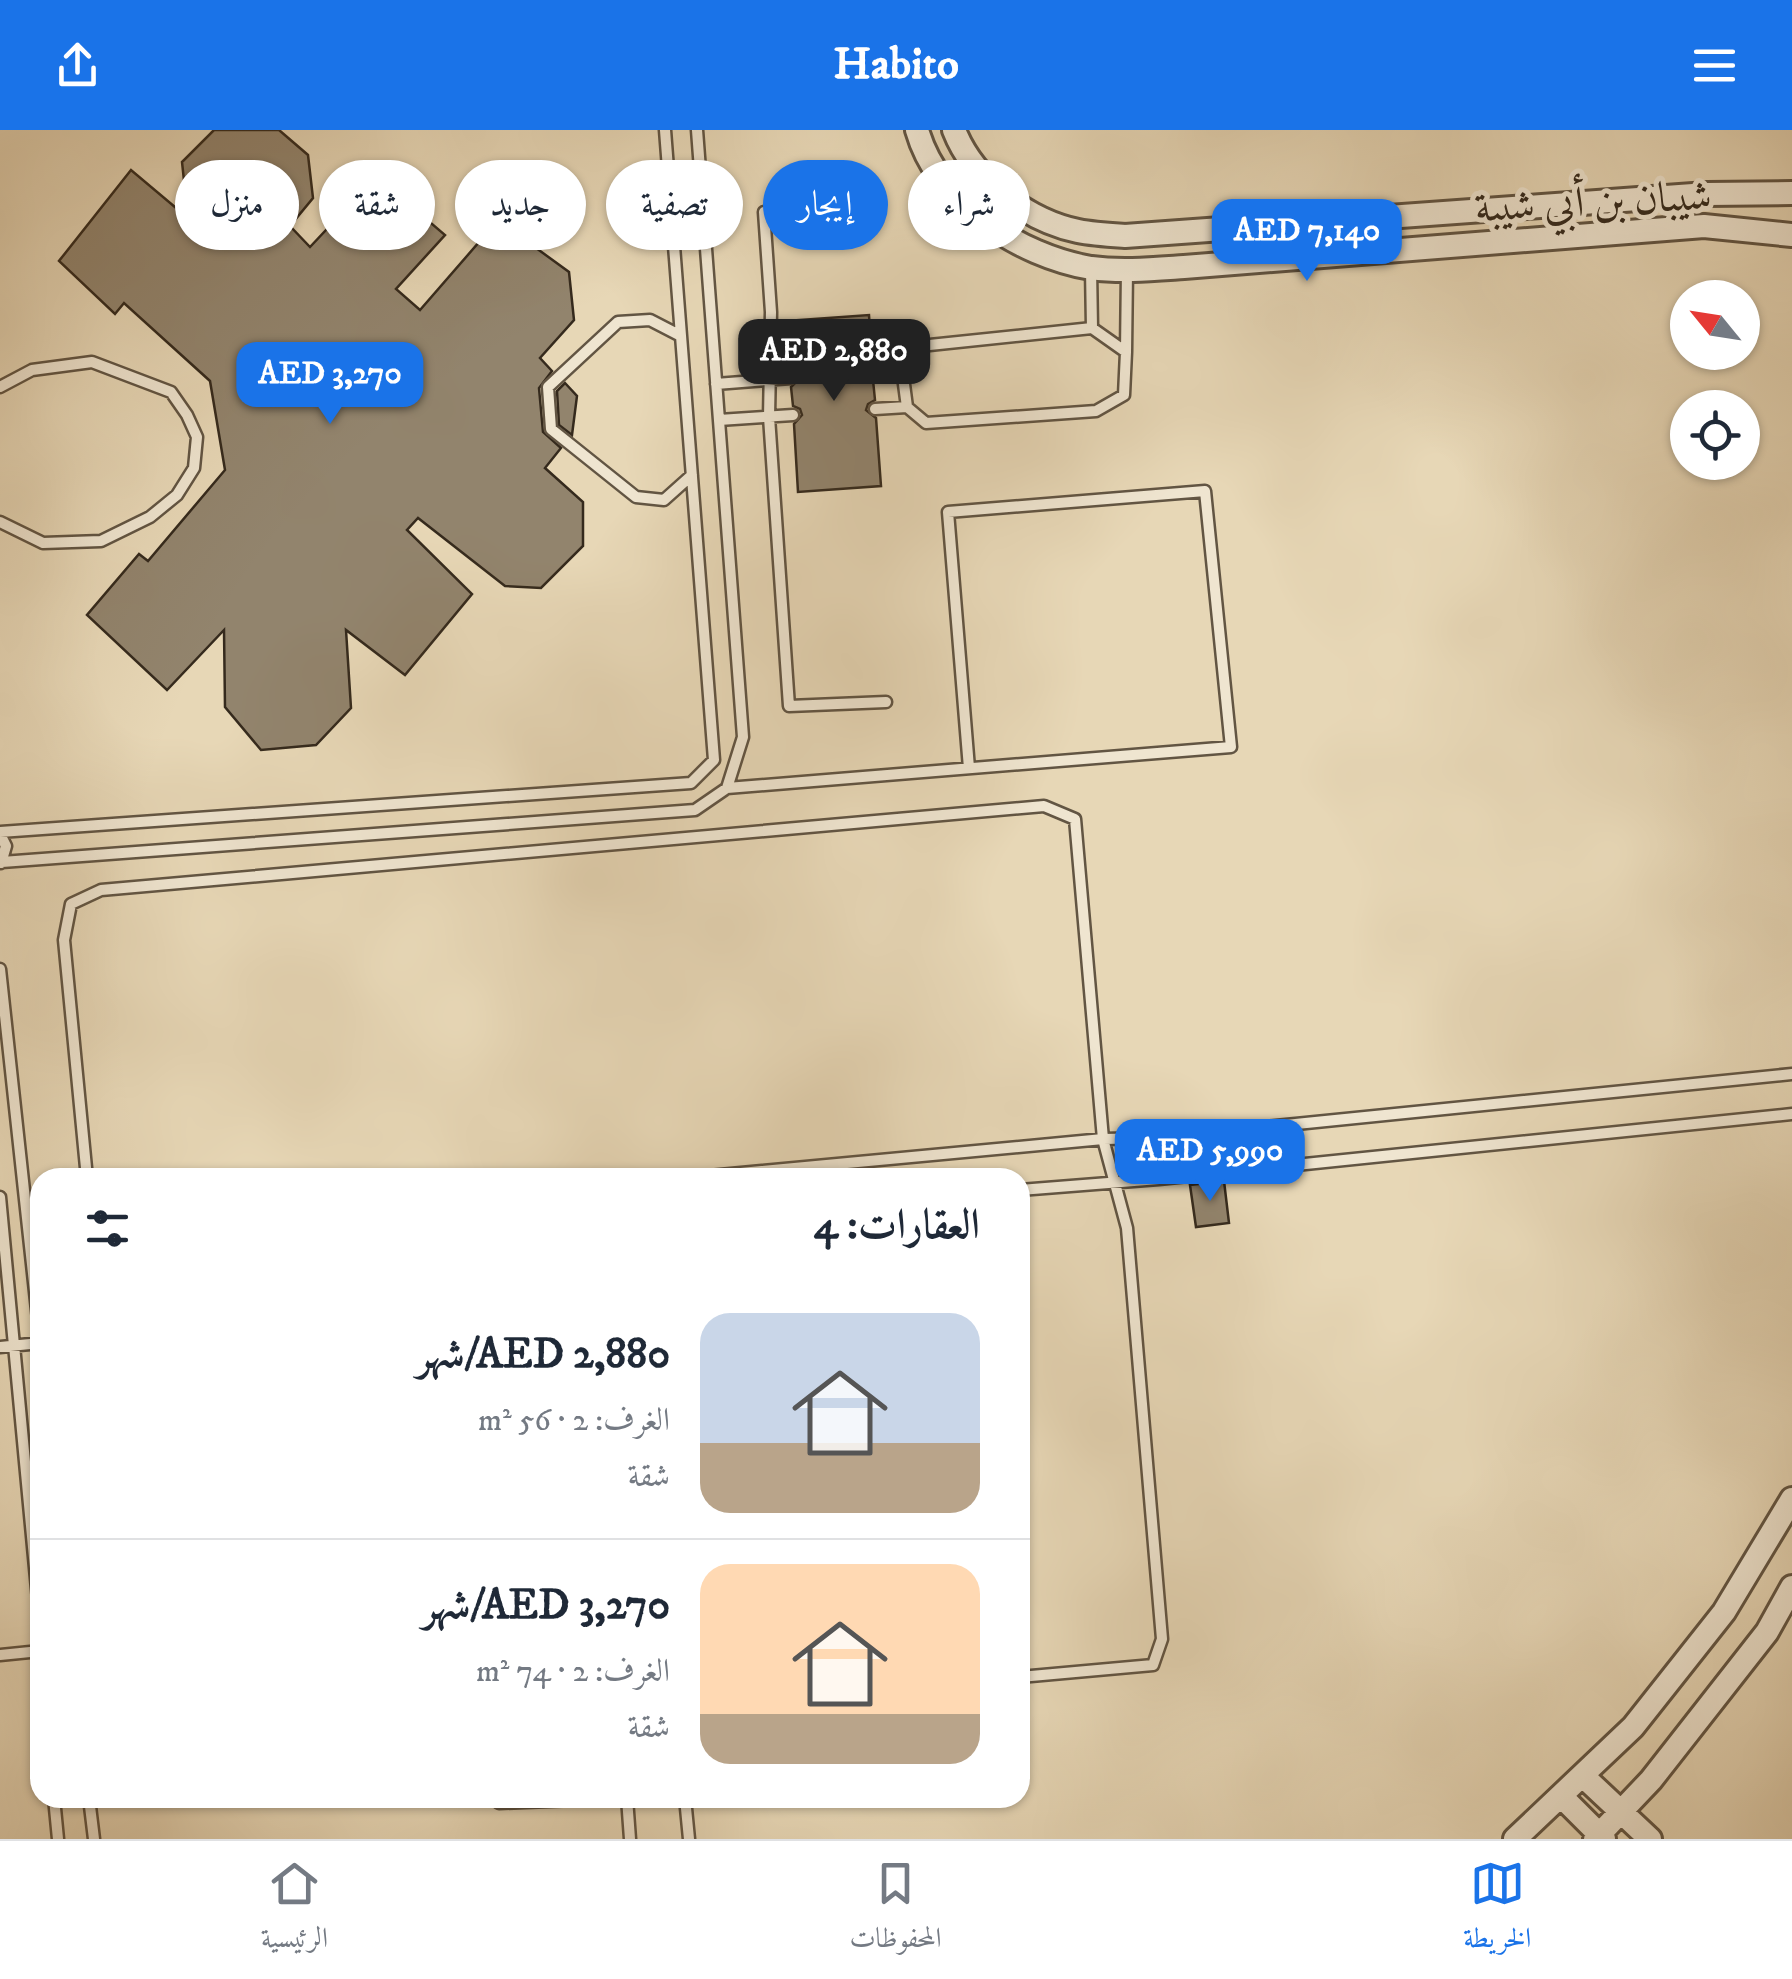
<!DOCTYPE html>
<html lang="ar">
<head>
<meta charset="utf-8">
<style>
  :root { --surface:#fff; --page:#f6f6f7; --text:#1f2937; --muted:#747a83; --line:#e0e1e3; --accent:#1a73e8 }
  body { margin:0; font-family:"IM FELL DW Pica",Amiri,serif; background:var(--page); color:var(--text); direction:rtl; height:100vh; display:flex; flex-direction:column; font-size:38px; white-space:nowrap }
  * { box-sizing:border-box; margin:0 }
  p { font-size:32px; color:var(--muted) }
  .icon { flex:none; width:55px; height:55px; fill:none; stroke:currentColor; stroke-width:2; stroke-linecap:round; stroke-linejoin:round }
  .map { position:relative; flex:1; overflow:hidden; direction:ltr }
  .panel { position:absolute; left:30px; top:1038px; width:1000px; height:640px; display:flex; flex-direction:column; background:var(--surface); border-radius:30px; box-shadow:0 2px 8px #0004; direction:rtl }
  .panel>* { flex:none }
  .top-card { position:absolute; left:30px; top:30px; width:1000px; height:90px; direction:rtl; display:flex; gap:20px }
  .needle { width:65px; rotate:300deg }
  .tools { position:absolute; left:1670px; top:150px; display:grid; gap:20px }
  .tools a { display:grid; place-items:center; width:90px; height:90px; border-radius:50%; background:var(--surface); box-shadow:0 2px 8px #0004; font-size:50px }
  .price { position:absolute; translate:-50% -85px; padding:0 22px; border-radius:20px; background:var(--accent); color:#fff; font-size:32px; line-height:65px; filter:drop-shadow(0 2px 5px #0008) }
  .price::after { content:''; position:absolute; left:50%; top:60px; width:30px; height:22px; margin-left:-15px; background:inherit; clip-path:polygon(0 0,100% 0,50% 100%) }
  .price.on { background:#222; color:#fff }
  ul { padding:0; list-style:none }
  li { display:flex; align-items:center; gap:30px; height:250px; padding:0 50px }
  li+li { border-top:2px solid var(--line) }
  li span { display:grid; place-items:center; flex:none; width:280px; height:200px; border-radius:30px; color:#555 }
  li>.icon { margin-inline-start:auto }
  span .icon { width:120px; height:120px; fill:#fffc; stroke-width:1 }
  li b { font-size:42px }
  h2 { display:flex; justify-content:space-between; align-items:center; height:120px; padding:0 50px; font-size:42px }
  .tag { padding:0 35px; border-radius:45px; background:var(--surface); box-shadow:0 2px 8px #0004; font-size:35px; line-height:90px }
  .tag.on { background:var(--accent); color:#fff }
  header { display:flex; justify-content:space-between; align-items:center; height:130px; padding:0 50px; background:var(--accent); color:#fff; font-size:45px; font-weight:800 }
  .tabs { display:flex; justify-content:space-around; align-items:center; height:140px; border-top:2px solid var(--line); background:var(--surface); font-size:28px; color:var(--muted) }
  .tabs a { display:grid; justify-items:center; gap:5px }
  .tabs .on { color:var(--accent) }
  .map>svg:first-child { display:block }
</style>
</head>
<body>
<header><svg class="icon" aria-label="menu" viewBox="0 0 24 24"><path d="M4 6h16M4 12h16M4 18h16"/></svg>Habito<svg class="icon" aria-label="share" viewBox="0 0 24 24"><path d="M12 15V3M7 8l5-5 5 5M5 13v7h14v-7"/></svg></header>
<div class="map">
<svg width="1792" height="1709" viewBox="0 0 1792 1709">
  <rect width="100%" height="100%" fill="#e7d7b6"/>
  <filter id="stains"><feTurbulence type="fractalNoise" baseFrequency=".002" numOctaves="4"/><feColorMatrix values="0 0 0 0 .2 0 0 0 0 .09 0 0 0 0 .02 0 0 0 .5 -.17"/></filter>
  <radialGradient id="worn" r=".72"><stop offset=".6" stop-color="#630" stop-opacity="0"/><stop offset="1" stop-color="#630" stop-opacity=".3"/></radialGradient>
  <!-- building -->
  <path fill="#92846d" stroke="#352a1d" stroke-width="2.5" d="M214,0h65l29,25 5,43 -23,28 20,21 30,-32 -13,-12 35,-39 83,71 -49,54 24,21 60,-69 41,-4 48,35 5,48 -34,38 12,13 -13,17 4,44 18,16 -16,20 38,34v44l-42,42 -36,-2 -87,-68 -11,12 65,64 -67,81 -59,-45 5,78 -35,37 -55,5 -36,-43 -1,-77 -57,60 -80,-75 52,-61 9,7 77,-91 -15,-89 -86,-78 -9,11 -56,-53 72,-91 57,48 -6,-56z
    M869,185l3,47 -8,9 2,6 7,3 2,20 -7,4 -2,6 10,8 5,68 -83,6 -4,-68 8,-9 -2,-6 -7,-3 -2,-19 9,-9 -2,-6 -8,-3 -3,-48z
    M565,253l12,13 -5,39 -13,-10 -2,-34z
    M1219,1011l2,23 -33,3 -3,-23z
    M1224,1051l5,42 -33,4 -6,-42z"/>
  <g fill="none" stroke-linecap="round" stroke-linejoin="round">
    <defs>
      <path id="service" d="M764,82l7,100 -2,105 20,289 97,-4
        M1091,139l1,59
        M1092,198l34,24 -2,43 -28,16 -170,12 -19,-16 -5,-38 18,-23z
        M681,206l-31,-16 -32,2 -70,65 3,42 85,68 28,3 28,-25
        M1126,222l1,-82
        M873,241l29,-2
        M716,254l75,-6
        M0,257l32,-17 60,-8 79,30 16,23 10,22 -3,31 -17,27 -27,22 -49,24 -58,2 -43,-21
        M875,279l32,-2
        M719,290l74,-5
        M727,658l504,-41 -26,-256 -257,21 21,256
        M0,702l691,-49 23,-23 -49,-630
        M0,704l6,12 -5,17
        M2,732l693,-52 32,-22 16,-51 -46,-607
        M0,839l40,369
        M87,1048l-23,-238 7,-36 30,-14 943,-84 31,13 28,320 24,89 35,411 -9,26 -133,12
        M688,1048l415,-39 54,-1 635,-64
        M1020,1060l139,-11 633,-65
        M0,1067l40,424
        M0,1217l40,-4
        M0,1525l40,-4
        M54,1668l4,41
        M89,1668l5,41
        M492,1668l7,5 125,-5
        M627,1668l3,41
        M685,1668l4,41"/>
      <path id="tertiary" d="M917,0c21,73 102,126 174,138 31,4 63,1 93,-1l520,-41 88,9
        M954,0c19,49 72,90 124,101 15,3 32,4 47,5l582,-42 85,-1
        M1584,1647l66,62
        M1562,1667l42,42
        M1515,1709l118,-112 91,-115 68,-113
        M1595,1709l56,-59 116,-148 25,-45"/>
    </defs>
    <!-- service casing -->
    <use href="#service" stroke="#625543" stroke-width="15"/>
    <!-- tertiary casing -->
    <use href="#tertiary" stroke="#625543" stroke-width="28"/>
    <!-- service -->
    <use href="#service" stroke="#efe5d0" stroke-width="10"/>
    <!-- tertiary -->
    <use href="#tertiary" stroke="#efe5d0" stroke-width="22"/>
  </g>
  <g text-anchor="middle" stroke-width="10" stroke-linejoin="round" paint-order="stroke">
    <!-- street labels -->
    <g font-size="42" fill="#352a1d" stroke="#efe5d0">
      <text transform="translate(1593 70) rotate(-3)" y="15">شيبان بن أبي شيبة</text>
    </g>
  </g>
  <rect width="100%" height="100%" filter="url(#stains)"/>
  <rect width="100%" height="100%" fill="url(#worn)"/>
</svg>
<div class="tools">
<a><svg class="needle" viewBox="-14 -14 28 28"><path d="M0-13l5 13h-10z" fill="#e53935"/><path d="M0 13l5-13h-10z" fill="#747a83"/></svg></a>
<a><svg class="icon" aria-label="locate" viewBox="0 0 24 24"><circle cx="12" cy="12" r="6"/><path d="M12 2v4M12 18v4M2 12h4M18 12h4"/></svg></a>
</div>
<b class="price" style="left:1307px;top:154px">AED 7,140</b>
<b class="price on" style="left:834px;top:274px">AED 2,880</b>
<b class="price" style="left:330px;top:297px">AED 3,270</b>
<b class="price" style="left:1210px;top:1074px">AED 5,990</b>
<div class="top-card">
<a class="tag">شراء</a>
<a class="tag on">إيجار</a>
<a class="tag">تصفية</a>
<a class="tag">جديد</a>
<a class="tag">شقة</a>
<a class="tag">منزل</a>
</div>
<section class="panel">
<h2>العقارات: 4<svg class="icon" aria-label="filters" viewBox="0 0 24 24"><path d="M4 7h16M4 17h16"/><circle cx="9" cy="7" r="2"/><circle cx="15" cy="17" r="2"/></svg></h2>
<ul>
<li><span style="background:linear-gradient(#c9d6e8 65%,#b9a48a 0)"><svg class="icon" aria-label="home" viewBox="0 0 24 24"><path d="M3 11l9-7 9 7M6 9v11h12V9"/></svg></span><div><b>AED 2,880/شهر</b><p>الغرف: 2 · 56 m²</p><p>شقة</p></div></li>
<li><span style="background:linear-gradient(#ffd9b3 75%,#b9a48a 0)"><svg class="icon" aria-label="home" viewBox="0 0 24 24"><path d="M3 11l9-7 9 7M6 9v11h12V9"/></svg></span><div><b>AED 3,270/شهر</b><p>الغرف: 2 · 74 m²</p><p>شقة</p></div></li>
</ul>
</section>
</div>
<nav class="tabs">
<a class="on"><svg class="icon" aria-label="map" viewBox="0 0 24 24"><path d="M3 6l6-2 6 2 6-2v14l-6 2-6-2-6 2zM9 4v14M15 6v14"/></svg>الخريطة</a>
<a><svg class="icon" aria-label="saved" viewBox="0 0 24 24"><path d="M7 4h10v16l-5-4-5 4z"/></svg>المحفوظات</a>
<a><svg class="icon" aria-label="home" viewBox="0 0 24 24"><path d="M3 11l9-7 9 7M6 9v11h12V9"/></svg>الرئيسية</a>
</nav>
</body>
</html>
